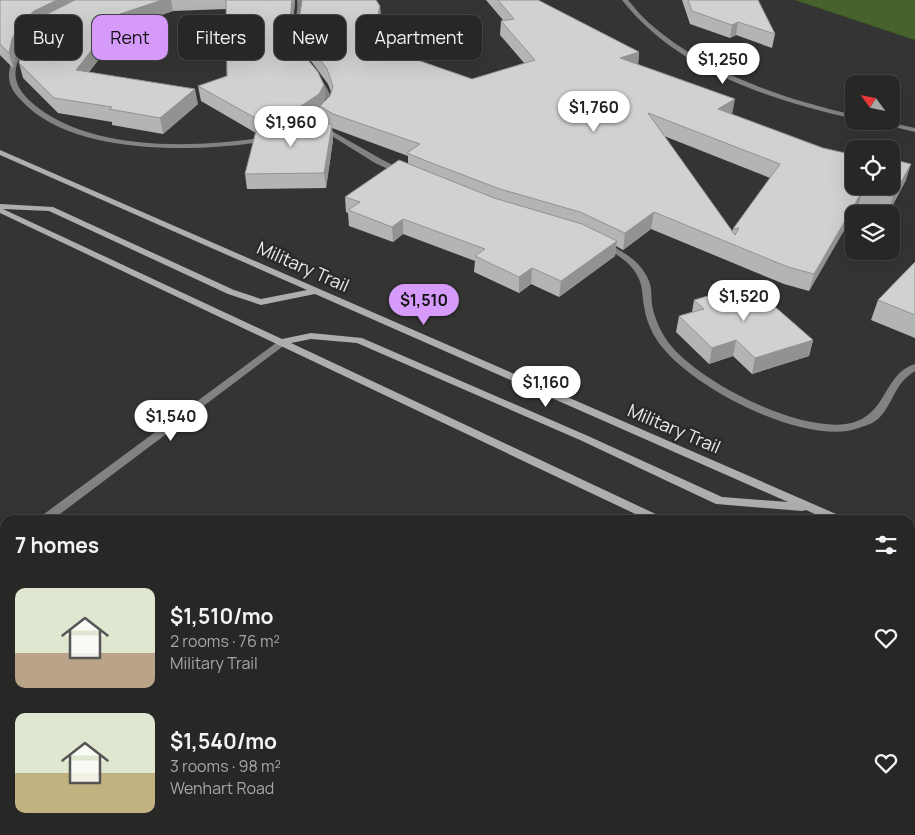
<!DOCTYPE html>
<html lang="en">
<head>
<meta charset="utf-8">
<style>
  :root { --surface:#272826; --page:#2f302e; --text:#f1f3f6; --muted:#a4a6a7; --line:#434443; --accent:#d69bfa }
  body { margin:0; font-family:Manrope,sans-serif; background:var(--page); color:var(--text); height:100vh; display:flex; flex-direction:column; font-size:19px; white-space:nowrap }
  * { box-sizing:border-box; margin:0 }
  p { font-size:16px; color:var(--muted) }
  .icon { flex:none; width:28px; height:28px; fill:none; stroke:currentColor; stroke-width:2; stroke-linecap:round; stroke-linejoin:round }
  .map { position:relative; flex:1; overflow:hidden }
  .drawer { position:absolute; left:0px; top:515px; width:915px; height:320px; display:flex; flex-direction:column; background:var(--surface); border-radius:15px 15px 0 0; box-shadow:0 5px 20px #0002,0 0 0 1px var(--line) }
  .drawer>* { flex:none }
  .top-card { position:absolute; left:15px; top:15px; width:500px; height:45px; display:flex; gap:10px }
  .needle { width:32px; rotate:303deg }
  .buttons { position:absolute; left:845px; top:75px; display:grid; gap:10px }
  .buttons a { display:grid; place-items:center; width:55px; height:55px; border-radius:10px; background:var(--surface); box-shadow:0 5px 20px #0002,0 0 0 1px var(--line); font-size:25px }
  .price { position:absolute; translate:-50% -42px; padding:0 11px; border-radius:18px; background:#fff; color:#222; font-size:16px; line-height:32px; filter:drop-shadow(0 1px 2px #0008) }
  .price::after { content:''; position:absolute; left:50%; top:30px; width:15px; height:11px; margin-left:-8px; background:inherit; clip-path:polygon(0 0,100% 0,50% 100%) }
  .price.on { background:var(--accent); color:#111 }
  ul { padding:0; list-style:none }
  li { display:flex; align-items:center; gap:15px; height:125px; padding:0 15px }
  li span { display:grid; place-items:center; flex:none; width:140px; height:100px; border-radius:10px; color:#555 }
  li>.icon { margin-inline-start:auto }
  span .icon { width:60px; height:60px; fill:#fffc; stroke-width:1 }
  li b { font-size:21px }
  h2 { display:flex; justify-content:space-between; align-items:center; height:60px; padding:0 15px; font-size:21px }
  .pill { padding:0 18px; border-radius:10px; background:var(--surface); box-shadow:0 5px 20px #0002,0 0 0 1px var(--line); font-size:18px; line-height:45px }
  .pill.on { background:var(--accent); color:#111 }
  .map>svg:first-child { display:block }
</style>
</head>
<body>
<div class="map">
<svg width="915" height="835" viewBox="0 0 915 835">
  <rect width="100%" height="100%" fill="#343533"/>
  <!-- green -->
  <path fill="#45632b" d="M795,0h120v40z"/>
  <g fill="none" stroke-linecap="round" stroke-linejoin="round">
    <!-- minor -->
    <path fill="#828381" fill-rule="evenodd" d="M297,0h6c2,23 -11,31 0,56l-3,2 -3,-2c-10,-25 2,-33 0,-56z
      M622,0h6c7,8 13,16 21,23 57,50 132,75 205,92v4c-85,-20 -176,-48 -232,-119z
      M29,37l3,2c-18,22 -25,41 -2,62 57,52 166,47 237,36l4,2 -4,2c-67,11 -185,15 -239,-34 -9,-9 -19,-17 -19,-31 0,-13 8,-32 20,-39z
      M313,75h4c19,21 23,41 -8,52l-2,-1v-2c26,-16 22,-26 5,-48z
      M869,121h14l32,7v4z
      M319,126h4l58,33 23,12 -4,2h-3l-22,-10 -56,-35z
      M601,242c7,-1 14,5 20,9 12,7 23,17 28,30 3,7 2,15 3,23 2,13 8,27 16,38 30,40 128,89 178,82 42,-6 36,-50 69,-60v7c-4,3 -9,6 -12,10 -11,12 -15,34 -31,42 -7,3 -18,7 -25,8 -55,7 -151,-42 -185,-84 -9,-11 -16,-26 -18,-41 -2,-10 -1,-20 -6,-29 -7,-15 -23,-24 -37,-31z
      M283,339l3,1 2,2 -2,2 -234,176h-14l2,-3 240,-177z
      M5,544v10l-5,2v-10z
      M0,637l5,2v12l-5,-2z
      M171,830h16l-2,5h-16z"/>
    <!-- secondary -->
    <path fill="#adafad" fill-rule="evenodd" d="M0,150l843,367 2,3h-17l-22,-10 -4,1 -86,-7 -136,-64 -223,-97 -46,-4 -20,4 371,174 2,3h-16l-648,-307v-9l53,3 181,83 27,9 46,-9 -307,-135zM3,209l46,2 179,83 33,11 54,-11 473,208 -66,-5 -134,-61 -226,-98 -51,-5 -29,6z
      M910,547l5,1v9l-5,-1z
      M910,635l5,2v10l-5,-2z"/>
  </g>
  <!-- wall -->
  <path fill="#b3b5b2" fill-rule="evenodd" d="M0,0h295l-3,36 3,8 29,41 1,15 -1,2 6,-6 1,-4 -3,-8 -20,-27 -8,-15 -2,-15 82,-21 1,14 -6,25 97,34 53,-15 -25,-29 1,-14 2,-1 -17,-20h52l101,52 -1,13 94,49 174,66 -18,34 -30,-8 -49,85 -25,-7 -133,-55 -28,21 -7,-4 -1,10 -56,41 -28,-13 -12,9 -45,-21 1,-11 -72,-27 -10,8 -44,-16 -1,-13 -2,-1 -1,-15 63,-33v-8l-76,-28 1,12 -7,48 -79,1 -2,-15 11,-41 -55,-32 -3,-15 29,-10 -1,-67 -53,2 -50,17 -34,44 109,32 -35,30 -51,-9v-3l-54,-9 -35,-35 -4,-15 2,-20 -5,10 -3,15 -13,-13zM320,110l1,9 -8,-5zM664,136l106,42 -37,51 -1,3z
    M682,0h76l17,34 -3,14 -36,-13 -6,3 -40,-14z
    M915,262v76l-44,-18 7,-20z
    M694,300l119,40 -4,16 -57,18 -19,-18 -24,8 -33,-32 3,-16 13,-4z"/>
  <!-- shaded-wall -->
  <path fill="#929391" d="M57,0h32l-66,39 -7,14 -3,15 -4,-15 3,-14 7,-14 15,-14z
    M162,0h9l2,11 -50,17 -44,57 -3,-15 44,-56z
    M292,0h3l-4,46 -2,-15z
    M380,6l1,14 -9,38 -1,-14z
    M738,22l-2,13 -6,3 2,-13z
    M639,52l-1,14 -18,-8z
    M324,85l1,15 -3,7 -2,-1v4l-23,16 -36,10 -2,-16z
    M195,89l3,15 -35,30 -3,-16z
    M735,99l-3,16 -14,-6z
    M332,125l1,15 -7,48 -2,-15z
    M911,164l-5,16 -18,34 5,-17z
    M863,190l-5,16 -49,85 5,-17z
    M654,212l-3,17 -28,21 2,-17z
    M403,219v15l-10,8 -1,-15z
    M617,241l-2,15 -56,41 2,-16z
    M532,268l-1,16 -12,9v-16z
    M736,340l-3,16 -24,8 3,-16z
    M813,340l-4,16 -57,18 3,-16z"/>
  <!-- building -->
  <path fill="#d0d2cf" stroke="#929391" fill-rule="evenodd" d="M0,0h57l-23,11 -15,14 -7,14 -3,14 -9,-9z
    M75,0h87l-42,14 -44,56 119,19 -35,29 -51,-9 3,-2 -58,-9 -35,-35 3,-22 7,-12 16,-14z
    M226,0h66l-3,31 6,13 23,28 6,13 -5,9 -24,16 -36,10 -61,-34 29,-10z
    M302,0h74l4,6 -9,38 101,35 63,-19 -34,-39 13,-2 -16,-19h40l101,52 -19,6 115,41 -17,10 105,39 31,7v31h37v-27l20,5 -18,33 -30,-7 -49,84 -26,-7 -134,-55 -29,21 -45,-21 -80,-23 -71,-27 -22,-9 13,-9 -87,-30 -13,-8 10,-10 3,-10 -6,-17 -20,-27 -9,-15zM648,113l132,51 -47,65 6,-1 -4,7z
    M688,0h70l17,34 -37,-12 -6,3 -40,-14z
    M312,114l20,11 -8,48 -79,1 11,-43 29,-6z
    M399,160l95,38 88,26 35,17 -56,40 -29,-13 -13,9 -44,-21 10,-7 -82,-30 -11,8 -44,-17 12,-8 -15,-5z
    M915,262v53l-37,-15z
    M749,284l64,56 -58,18 -19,-18 -24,8 -33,-32 25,-7 -10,-9z"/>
  <g text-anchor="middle" stroke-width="5" stroke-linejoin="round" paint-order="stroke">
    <!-- street labels -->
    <g font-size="18" fill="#ebeceb" stroke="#2a2b29">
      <text transform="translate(303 267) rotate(24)" y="6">Military Trail</text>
      <text transform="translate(674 429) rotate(23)" y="6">Military Trail</text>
    </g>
  </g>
</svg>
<div class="buttons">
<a><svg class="needle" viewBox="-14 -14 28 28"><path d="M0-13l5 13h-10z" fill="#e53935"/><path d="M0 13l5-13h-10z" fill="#a4a6a7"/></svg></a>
<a><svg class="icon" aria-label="locate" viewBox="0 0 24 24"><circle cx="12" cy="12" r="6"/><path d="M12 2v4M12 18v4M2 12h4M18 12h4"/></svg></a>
<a><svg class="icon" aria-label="layers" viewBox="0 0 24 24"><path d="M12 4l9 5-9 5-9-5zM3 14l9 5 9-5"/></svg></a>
</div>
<b class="price" style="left:723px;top:85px">$1,250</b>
<b class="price" style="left:594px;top:133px">$1,760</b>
<b class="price" style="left:291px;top:148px">$1,960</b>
<b class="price" style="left:744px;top:322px">$1,520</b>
<b class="price on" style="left:424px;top:326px">$1,510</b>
<b class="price" style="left:546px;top:408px">$1,160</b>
<b class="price" style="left:171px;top:442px">$1,540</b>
<div class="top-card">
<a class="pill">Buy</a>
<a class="pill on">Rent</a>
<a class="pill">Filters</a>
<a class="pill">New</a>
<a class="pill">Apartment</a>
</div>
<section class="drawer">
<h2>7 homes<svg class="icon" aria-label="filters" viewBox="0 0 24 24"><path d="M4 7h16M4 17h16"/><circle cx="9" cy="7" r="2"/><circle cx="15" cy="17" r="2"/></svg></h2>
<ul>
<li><span style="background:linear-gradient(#dfe7d0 65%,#b9a48a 0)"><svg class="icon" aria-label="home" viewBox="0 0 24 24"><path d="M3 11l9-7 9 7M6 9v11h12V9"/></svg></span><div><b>$1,510/mo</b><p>2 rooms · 76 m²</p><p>Military Trail</p></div><svg class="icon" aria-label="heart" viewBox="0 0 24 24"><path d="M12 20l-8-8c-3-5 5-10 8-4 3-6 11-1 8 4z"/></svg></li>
<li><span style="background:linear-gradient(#dfe7d0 60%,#c2b280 0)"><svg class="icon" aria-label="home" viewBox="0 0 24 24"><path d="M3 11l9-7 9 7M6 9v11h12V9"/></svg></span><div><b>$1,540/mo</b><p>3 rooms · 98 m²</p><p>Wenhart Road</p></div><svg class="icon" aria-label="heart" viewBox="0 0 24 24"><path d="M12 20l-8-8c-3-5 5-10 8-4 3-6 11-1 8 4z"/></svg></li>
</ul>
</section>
</div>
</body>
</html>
